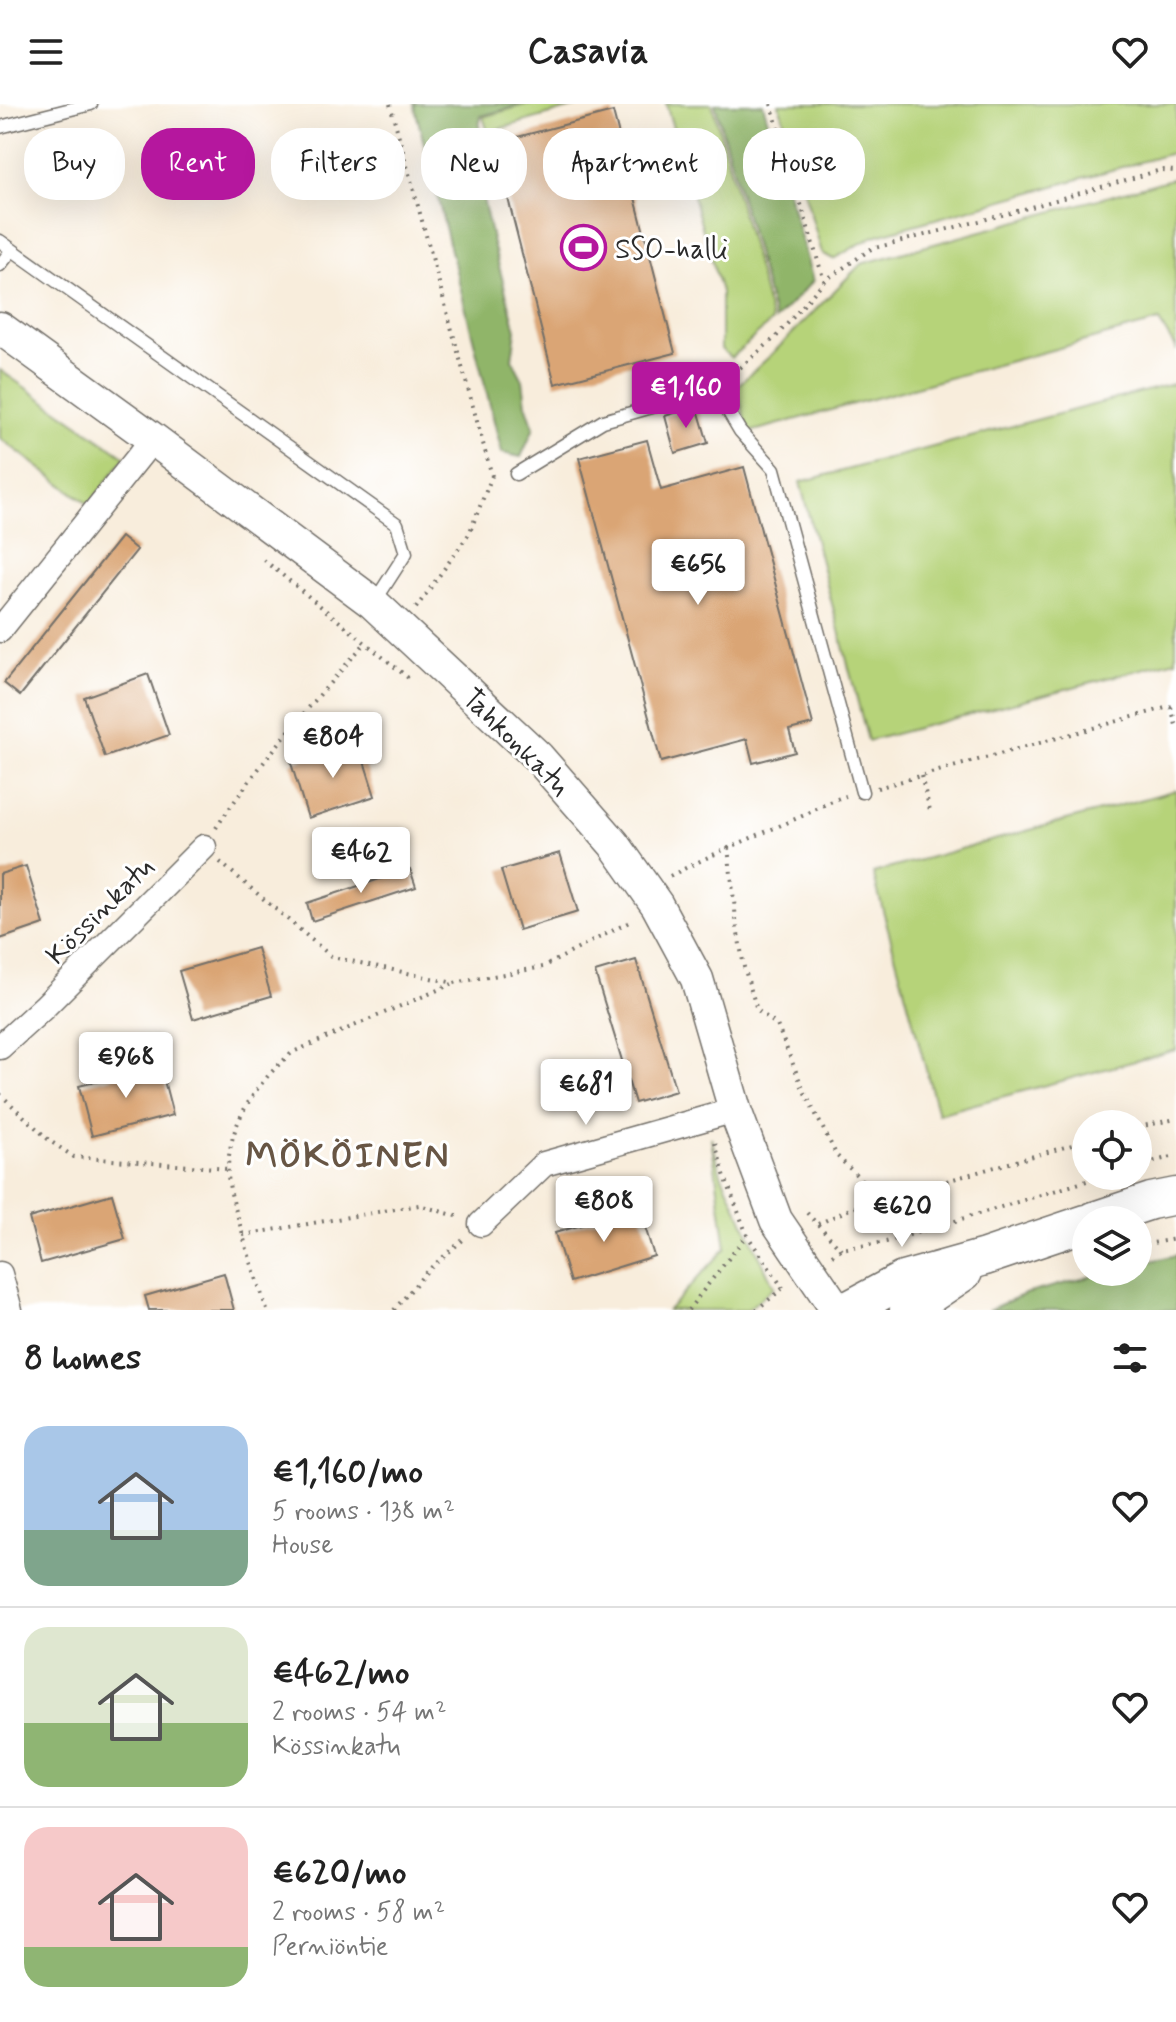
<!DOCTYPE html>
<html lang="en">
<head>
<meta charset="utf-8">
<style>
  :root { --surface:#fff; --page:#f6f6f6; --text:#222; --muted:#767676; --line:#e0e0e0; --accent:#b5179e }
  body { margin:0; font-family:Mynerve,sans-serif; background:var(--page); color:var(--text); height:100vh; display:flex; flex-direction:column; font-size:30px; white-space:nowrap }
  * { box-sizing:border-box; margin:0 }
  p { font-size:26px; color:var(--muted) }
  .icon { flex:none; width:44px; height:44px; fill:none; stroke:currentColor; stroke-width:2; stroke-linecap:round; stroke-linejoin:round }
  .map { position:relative; height:1206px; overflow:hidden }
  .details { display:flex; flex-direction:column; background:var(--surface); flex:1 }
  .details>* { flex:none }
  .guide { position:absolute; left:24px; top:24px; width:1128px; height:72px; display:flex; gap:16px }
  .fabs { position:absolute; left:1072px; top:1006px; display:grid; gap:16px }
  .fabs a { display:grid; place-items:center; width:80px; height:80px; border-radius:50%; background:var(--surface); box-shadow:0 8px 32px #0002; font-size:40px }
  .price { position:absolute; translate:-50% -68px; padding:0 18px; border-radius:8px; background:#fff; color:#222; font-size:26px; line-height:52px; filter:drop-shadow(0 2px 4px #0008) }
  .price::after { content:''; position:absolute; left:50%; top:48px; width:24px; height:18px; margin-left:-12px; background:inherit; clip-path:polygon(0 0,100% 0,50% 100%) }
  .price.current { background:var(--accent); color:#fff }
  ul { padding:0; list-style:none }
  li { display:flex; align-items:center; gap:24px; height:200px; padding:0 24px }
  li+li { border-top:2px solid var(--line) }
  li span { display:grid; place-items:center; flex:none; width:224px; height:160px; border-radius:24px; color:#555 }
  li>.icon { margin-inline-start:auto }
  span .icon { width:96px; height:96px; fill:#fffc; stroke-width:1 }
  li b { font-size:34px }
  h2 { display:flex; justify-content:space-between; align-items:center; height:96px; padding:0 24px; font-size:34px }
  .tag { padding:0 28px; border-radius:32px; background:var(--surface); box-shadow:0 8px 32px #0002; font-size:28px; line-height:72px }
  .tag.current { background:var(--accent); color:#fff }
  header { display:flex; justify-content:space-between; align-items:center; height:104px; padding:0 24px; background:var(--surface); font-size:36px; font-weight:800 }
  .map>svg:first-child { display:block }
</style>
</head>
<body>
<header><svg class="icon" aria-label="menu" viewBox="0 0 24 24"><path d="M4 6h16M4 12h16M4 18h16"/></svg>Casavia<svg class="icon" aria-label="heart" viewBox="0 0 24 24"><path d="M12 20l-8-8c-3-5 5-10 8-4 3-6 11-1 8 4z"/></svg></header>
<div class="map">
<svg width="1176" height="1206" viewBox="0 0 1176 1206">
  <rect width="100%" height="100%" fill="#fff"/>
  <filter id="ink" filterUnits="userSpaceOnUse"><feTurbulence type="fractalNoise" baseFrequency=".0125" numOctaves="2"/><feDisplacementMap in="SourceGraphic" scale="16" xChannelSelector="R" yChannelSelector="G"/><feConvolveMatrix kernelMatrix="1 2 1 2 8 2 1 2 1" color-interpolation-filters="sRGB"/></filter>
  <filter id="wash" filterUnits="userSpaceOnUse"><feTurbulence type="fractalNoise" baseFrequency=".006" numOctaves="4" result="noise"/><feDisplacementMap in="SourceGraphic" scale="32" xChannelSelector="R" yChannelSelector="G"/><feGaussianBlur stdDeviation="1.8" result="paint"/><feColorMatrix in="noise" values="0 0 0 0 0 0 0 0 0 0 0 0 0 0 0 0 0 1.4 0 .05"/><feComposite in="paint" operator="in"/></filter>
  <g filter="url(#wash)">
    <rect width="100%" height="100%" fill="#f8eddc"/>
    <!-- green -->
    <path fill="#b6d379" stroke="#707f52" stroke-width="2" d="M528,0h58l-98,28 -5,-15z
      M666,0h46l60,217 -41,37 -10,-9v-57z
      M779,0h397v48l-302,84 -41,23 -11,-6z
      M1175,74l1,171 -17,-28 -409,111 -4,-10 -10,-35 34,-31 91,-92z
      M0,266l125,87 -36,48 -89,-67z
      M1176,279v277l-308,81 -68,-259z
      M1176,686v260l-238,64 -65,-241z
      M711,1033l10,37 53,113 -27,23h-79l58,-62z"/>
    <!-- forest -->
    <path fill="#90b569" stroke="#5e704a" stroke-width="2" d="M414,0h110l-43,12 -7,42 19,86 23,86 -4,29 11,21 3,24 8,24 -13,29 -19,-4z
      M715,0h48l50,177 -38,39z
      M1176,1151v55h-188l37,-16 83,-22h30v-8z"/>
    <g id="blocks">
      <!-- building -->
      <path fill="#daa574" d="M613,8l62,241 -120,31 -61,-241z
        M697,302l11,37 -33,10 -10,-37z
        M647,336l14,50 83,-23 69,257 -24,6 6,22 -42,11 -6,-24 -86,23 -82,-304z
        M121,433l16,13 -117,146 -16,-13z
        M148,570l21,61 -64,22 -21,-60z
        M358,638l17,54 -67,22 -17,-55z
        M560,749l18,59 -59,18 -18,-60z
        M26,762l18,58 -44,15v-65z
        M410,765l6,18 -104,34 -5,-18z
        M257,844l14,48 -78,23 -14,-48z
        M636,856l40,131 -41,12 -40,-131z
        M160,961l13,50 -81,21 -13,-50z
        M112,1090l13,45 -84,24 -12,-45z
        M639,1103l15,49 -84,26 -15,-49z
        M224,1169l10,37h-85l-4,-14z"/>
    </g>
  </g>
  <g filter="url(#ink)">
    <use href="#blocks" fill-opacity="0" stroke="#736f69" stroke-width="2"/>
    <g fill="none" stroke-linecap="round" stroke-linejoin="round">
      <defs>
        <path id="service" d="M0,23l91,-23
          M0,137l397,283 9,29 -31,48
          M0,161l12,-15
          M516,370l87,-53 112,-32 25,42 34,38 88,323"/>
        <path id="minor" d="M0,526l153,-191
          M0,943l44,-40 160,-160
          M481,1120l63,-60 191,-54
          M0,1170l10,36"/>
        <path id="tertiary" d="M0,224l153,111 220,164 165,154 76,87 43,61 40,74 38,131 41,110 61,90"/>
        <path id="secondary" d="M1094,1116l57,-19 25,-5
          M847,1206l56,-30 82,-23 101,-34
          M908,1206l56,-38"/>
      </defs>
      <!-- service casing -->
      <use href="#service" stroke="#736f69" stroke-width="15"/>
      <!-- minor casing -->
      <use href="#minor" stroke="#736f69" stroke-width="27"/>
      <!-- tertiary casing -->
      <use href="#tertiary" stroke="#736f69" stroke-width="35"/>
      <!-- secondary casing -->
      <use href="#secondary" stroke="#736f69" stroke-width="39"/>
      <!-- path -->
      <path stroke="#736f69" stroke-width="4" stroke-dasharray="2 6" stroke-linecap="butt" d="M390,0l102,372
        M771,0l53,177
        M728,274l48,-41 48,-56 47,-32 139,-36 151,-43 15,1
        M264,456l148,121
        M416,504l53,-74 23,-58 6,-1
        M1171,603l5,18
        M921,672l9,34
        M877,684l299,-83
        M216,724c44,-66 97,-126 150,-186
        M728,743l9,81 7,39 13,43 20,15 27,66 33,65 45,44
        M220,758l112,95 122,26 89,-16 90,-47
        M670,772c42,-22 86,-40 130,-59 16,-7 29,-16 46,-21
        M0,990l50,47 24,16 154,12
        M1138,1023l38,-8
        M715,1039l9,31 23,61 36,53
        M1138,1061l38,-9
        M807,1109l34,36
        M818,1120l34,-16 234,-67
        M243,1131l176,-30 41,12
        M1146,1140l30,-5
        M832,1151l9,-6 45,-7 217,-66
        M267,1206c-10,-29 -20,-59 -28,-89 -5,-17 -12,-36 -11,-54 2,-47 30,-86 65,-115l159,-68
        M394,1206l33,-39 37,-32
        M688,1206l59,-75
        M756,1206l26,-21"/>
      <!-- service -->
      <use href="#service" stroke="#fff" stroke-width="12"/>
      <!-- minor -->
      <use href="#minor" stroke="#fff" stroke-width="24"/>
      <!-- tertiary -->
      <use href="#tertiary" stroke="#fff" stroke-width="32"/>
      <!-- secondary -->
      <use href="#secondary" stroke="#fff" stroke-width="36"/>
    </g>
  </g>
  <!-- icons -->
  <defs>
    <symbol id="stadium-ring" viewBox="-11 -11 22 22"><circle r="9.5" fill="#fff" stroke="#b5179e" stroke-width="1.5"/><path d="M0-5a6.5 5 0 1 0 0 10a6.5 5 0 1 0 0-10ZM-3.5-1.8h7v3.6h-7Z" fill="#b5179e"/></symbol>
  </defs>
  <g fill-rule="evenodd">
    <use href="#stadium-ring" x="558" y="118" width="51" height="51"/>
  </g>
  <g text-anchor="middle" stroke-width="6" stroke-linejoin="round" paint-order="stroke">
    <!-- poi labels -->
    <g font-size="28" fill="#2b2b2b" stroke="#fff" text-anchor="start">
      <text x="615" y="154">SSO-halli</text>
    </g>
    <!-- street labels -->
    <g font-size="28" fill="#2b2b2b" stroke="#fff">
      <text transform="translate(517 637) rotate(45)" y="10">Tahkonkatu</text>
      <text transform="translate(99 806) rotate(-45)" y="10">Kössinkatu</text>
    </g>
    <!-- district labels -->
    <g font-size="36" font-weight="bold" letter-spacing="2" fill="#685645" stroke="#fff">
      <text x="348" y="1063">MÖKÖINEN</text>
    </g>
  </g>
</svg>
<div class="fabs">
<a><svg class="icon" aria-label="locate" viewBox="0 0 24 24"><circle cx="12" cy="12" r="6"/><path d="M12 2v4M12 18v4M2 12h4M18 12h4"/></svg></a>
<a><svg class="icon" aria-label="layers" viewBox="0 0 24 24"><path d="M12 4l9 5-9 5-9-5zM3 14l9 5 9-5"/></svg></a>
</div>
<b class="price current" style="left:686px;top:326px">€1,160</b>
<b class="price" style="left:698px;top:503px">€656</b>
<b class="price" style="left:333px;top:676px">€804</b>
<b class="price" style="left:361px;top:791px">€462</b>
<b class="price" style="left:126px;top:996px">€968</b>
<b class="price" style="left:586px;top:1023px">€681</b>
<b class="price" style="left:604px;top:1140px">€808</b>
<b class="price" style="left:902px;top:1145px">€620</b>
<div class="guide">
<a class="tag">Buy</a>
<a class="tag current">Rent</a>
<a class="tag">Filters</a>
<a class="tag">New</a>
<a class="tag">Apartment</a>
<a class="tag">House</a>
</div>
</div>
<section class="details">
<h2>8 homes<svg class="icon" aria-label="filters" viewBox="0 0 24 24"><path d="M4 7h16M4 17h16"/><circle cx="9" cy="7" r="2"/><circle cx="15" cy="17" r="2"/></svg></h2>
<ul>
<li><span style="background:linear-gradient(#a9c7e8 65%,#7fa58c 0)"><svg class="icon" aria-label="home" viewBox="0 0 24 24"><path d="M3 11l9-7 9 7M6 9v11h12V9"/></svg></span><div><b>€1,160/mo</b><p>5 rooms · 138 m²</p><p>House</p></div><svg class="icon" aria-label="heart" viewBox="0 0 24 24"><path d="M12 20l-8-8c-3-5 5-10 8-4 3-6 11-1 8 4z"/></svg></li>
<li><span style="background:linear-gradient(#dfe7d0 60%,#8fb573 0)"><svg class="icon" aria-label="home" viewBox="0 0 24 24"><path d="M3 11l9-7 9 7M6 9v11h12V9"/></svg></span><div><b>€462/mo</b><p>2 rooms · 54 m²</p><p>Kössinkatu</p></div><svg class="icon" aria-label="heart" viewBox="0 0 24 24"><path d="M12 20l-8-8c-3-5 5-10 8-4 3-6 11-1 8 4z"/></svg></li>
<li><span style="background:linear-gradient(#f6c9c9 75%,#8fb573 0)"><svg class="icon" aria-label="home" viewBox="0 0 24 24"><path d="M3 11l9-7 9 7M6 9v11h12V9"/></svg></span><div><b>€620/mo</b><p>2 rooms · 58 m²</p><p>Perniöntie</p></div><svg class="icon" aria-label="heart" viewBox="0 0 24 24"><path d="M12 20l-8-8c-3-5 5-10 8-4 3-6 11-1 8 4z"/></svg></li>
</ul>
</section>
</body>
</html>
